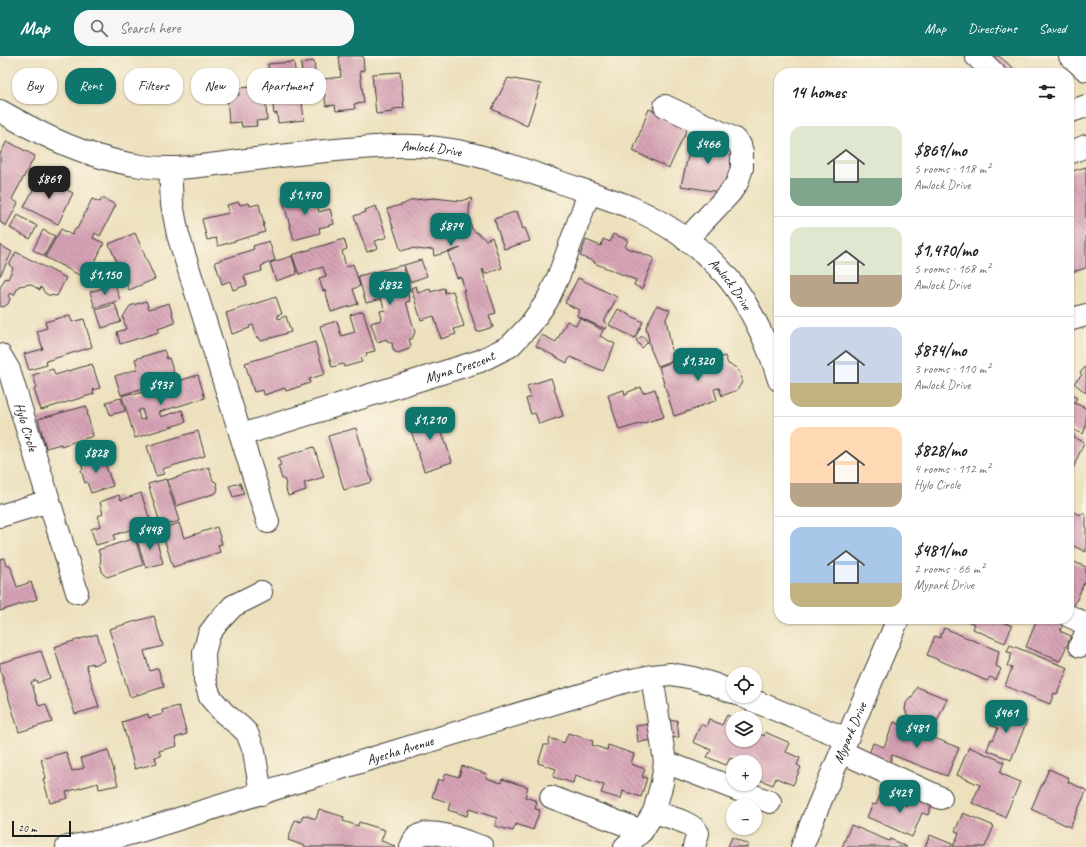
<!DOCTYPE html>
<html lang="en">
<head>
<meta charset="utf-8">
<style>
  :root { --surface:#fff; --page:#f6f6f6; --text:#222; --muted:#767676; --line:#e0e0e0; --accent:#0f766e }
  body { margin:0; font-family:Caveat,sans-serif; background:var(--page); color:var(--text); height:100vh; display:flex; flex-direction:column; font-size:15px; white-space:nowrap }
  * { box-sizing:border-box; margin:0 }
  p { font-size:13px; color:var(--muted) }
  .icon { flex:none; width:22px; height:22px; fill:none; stroke:currentColor; stroke-width:2; stroke-linecap:round; stroke-linejoin:round }
  .map { position:relative; flex:1; overflow:hidden }
  .details { position:absolute; left:774px; top:12px; width:300px; height:556px; display:flex; flex-direction:column; background:var(--surface); border-radius:16px; box-shadow:0 1px 3px #0004 }
  .details>* { flex:none }
  .hud { position:absolute; left:12px; top:12px; width:380px; height:36px; display:flex; gap:8px }
  .tools { position:absolute; left:726px; top:611px; display:grid; gap:8px }
  .tools a { display:grid; place-items:center; width:36px; height:36px; border-radius:50%; background:var(--surface); box-shadow:0 1px 3px #0004; font-size:20px }
  .scale { position:absolute; left:12px; bottom:10px; width:59px; box-sizing:border-box; padding-left:4px; border:2px solid #1c1c1c; border-top:0; font-size:11px; line-height:14px; white-space:nowrap; color:#1c1c1c; -webkit-text-stroke:3px #fcf5e5; paint-order:stroke }
  .price { position:absolute; translate:-50% -34px; padding:0 9px; border-radius:8px; background:var(--accent); color:#fff; font-size:13px; line-height:26px; filter:drop-shadow(0 1px 2px #0008) }
  .price::after { content:''; position:absolute; left:50%; top:24px; width:12px; height:9px; margin-left:-6px; background:inherit; clip-path:polygon(0 0,100% 0,50% 100%) }
  .price.active { background:#222; color:#fff }
  ul { padding:0; list-style:none }
  li { display:flex; align-items:center; gap:12px; height:100px; padding:0 16px }
  li+li { border-top:1px solid var(--line) }
  li span { display:grid; place-items:center; flex:none; width:112px; height:80px; border-radius:12px; color:#555 }
  li>.icon { margin-inline-start:auto }
  span .icon { width:48px; height:48px; fill:#fffc; stroke-width:1 }
  li b { font-size:17px }
  h2 { display:flex; justify-content:space-between; align-items:center; height:48px; padding:0 16px; font-size:17px }
  .pill { padding:0 14px; border-radius:16px; background:var(--surface); box-shadow:0 1px 3px #0004; font-size:14px; line-height:36px }
  .pill.active { background:var(--accent); color:#fff }
  header { display:flex; align-items:center; gap:24px; box-sizing:border-box; height:56px; padding:0 20px; background:var(--accent); color:#fff }
  header strong { font-size:19px }
  nav { display:flex; gap:22px; margin-inline-start:auto; font-size:14px }
  .search { width:280px; height:36px; background:var(--page); display:flex; align-items:center; gap:10px; box-sizing:border-box; padding:0 14px; border-radius:16px; color:var(--muted); font-size:15px }
  .map>svg:first-child { display:block }
</style>
</head>
<body>
<header>
<strong>Map</strong>
<div class="search"><svg class="icon" aria-label="search" viewBox="0 0 24 24"><circle cx="10" cy="10" r="6"/><path d="M15 15l6 6"/></svg>Search here</div>
<nav><a>Map</a><a>Directions</a><a>Saved</a></nav>
</header>
<div class="map">
<svg width="1086" height="791" viewBox="0 0 1086 791">
  <defs>
    <pattern id="building-back-hatch" width="6" height="6" patternUnits="userSpaceOnUse"><rect width="6" height="6" fill="#d7a3b6"/><path d="M-1 5l2 2M0 0l6 6M5-1l2 2" fill="none" stroke="#ae8493"/></pattern>
  </defs>
  <rect width="100%" height="100%" fill="#fcf5e5"/>
  <filter id="ink" filterUnits="userSpaceOnUse"><feTurbulence type="fractalNoise" baseFrequency=".025" numOctaves="2"/><feDisplacementMap in="SourceGraphic" scale="8" xChannelSelector="R" yChannelSelector="G"/><feConvolveMatrix kernelMatrix="1 2 1 2 8 2 1 2 1" color-interpolation-filters="sRGB"/></filter>
  <filter id="wash" filterUnits="userSpaceOnUse"><feTurbulence type="fractalNoise" baseFrequency=".012" numOctaves="4" result="noise"/><feDisplacementMap in="SourceGraphic" scale="16" xChannelSelector="R" yChannelSelector="G"/><feGaussianBlur stdDeviation="0.9" result="paint"/><feColorMatrix in="noise" values="0 0 0 0 0 0 0 0 0 0 0 0 0 0 0 0 0 1.4 0 .05"/><feComposite in="paint" operator="in"/></filter>
  <g filter="url(#wash)">
    <rect width="100%" height="100%" fill="#ece0bd"/>
    <g id="blocks">
      <!-- building -->
      <path fill="url(#building-back-hatch)" fill-rule="evenodd" d="M339,0h24l1,14 -4,1 4,32 -10,1 1,5 -19,2 -1,-6 -9,1 -3,-27 18,-2z
        M964,0h35l20,17h-38l1,-1z
        M314,5l2,20 -13,2 -2,-20z
        M294,6l4,31h3l3,27 -26,3 -1,-10 -3,1 -6,-50z
        M400,16l4,36 -11,1v3l-17,2 -4,-40z
        M508,22l33,6 -14,42 -35,-17z
        M252,31l1,6 12,-1 2,28 -11,1 1,5 -15,1 -1,-5 -12,1 -2,-28h12v-7z
        M649,53l39,18 -19,41 -36,-17z
        M693,79l41,12 -9,46 -44,-7z
        M7,85l28,15 -23,43 6,4 -12,23 -6,-4v-68z
        M1086,111v101l-17,5v-101z
        M44,122l29,15 -15,31 -34,-17 14,-27z
        M306,135l4,14 7,-2 2,9 11,-3 4,15 -15,4 1,5 -26,7 -12,-43z
        M102,142l14,7 -16,31 -5,-3 -2,5 11,5 -17,36 -42,-22 16,-28 11,6 3,-6h2l15,-30 8,3z
        M434,142l27,3 9,-3 2,1 -2,4 -1,7v8l3,11 14,11 6,-3 10,31 -17,6 -2,-5 -1,1 14,43 -7,2 4,12 -16,5 -14,-42h2l-4,-13 -4,1 -9,-25 13,-5 -27,8 -1,-7 -9,1 -12,-2 -11,3 -14,-42 17,-5 8,-4z
        M239,146l1,3 9,-2 1,3 9,-2 5,21 -1,1 2,6 -47,14 -2,-8 -9,2 -5,-21 27,-6 -2,-8z
        M376,150l11,31 -12,4 3,7 -11,4 -13,-36 12,-4 -1,-2z
        M517,155l6,18 2,-1 5,13 -26,8 -10,-30z
        M18,159l19,11 -7,13 -20,-11z
        M43,174l12,6 -11,20 -11,-6z
        M135,177l20,46 -26,11 -20,-46z
        M613,178l15,6 -3,7 29,11 -12,31 -8,-4 2,-5 -42,-17 1,-1 -15,-6 6,-16 15,6 2,-7 7,3z
        M344,183l3,10 -5,2 4,16 7,-3 7,22 -7,3 5,15 -27,8 -6,-22 -2,1 -4,-13 7,-2 -3,-9 -24,7 -7,-19z
        M269,185l6,19 -14,6 1,5 -18,5 3,9 -14,5 -3,-9 -8,3 -7,-22 39,-13 -1,-3z
        M0,189l12,7 -12,24z
        M16,196l50,26 -9,18 -9,-1 -3,-2 -4,-6 -1,3 -10,-6 -11,2 -5,9 -4,-2 -2,2 2,4 -2,5 -5,3 -3,-1v-18l5,-10 3,1 5,-11 -4,-3z
        M292,200l5,18 -21,7 -6,-18z
        M421,204l6,16 -17,6 -6,-17z
        M403,209l7,26 -3,1 3,9 -4,1 9,30 -3,7h-3l2,6 -2,4 -11,4 -4,-2 -2,-6 1,-1 -6,-3v-2l-10,3 -6,-19 10,-3v-1l1,-1 -2,-7 5,-1 -4,-11 -15,4 -8,-27z
        M578,222l39,19 -13,25 3,2 -2,5 -28,-13 2,-6 -14,-7z
        M115,228l5,16 -25,8 -5,-16z
        M416,230l2,7 12,-4 1,3 13,-4 1,5 8,-2 11,35 -10,3 2,5 -15,5 -7,-23 -13,4 -10,-32z
        M276,241l6,17 -5,1 1,4 8,-3 5,16 -30,9 -2,-4 -2,1 -4,-13 -4,1 1,2 -18,6 -6,-21z
        M146,245l3,8 20,-6 6,20 -17,6 1,3 -39,12 -3,-12 9,-3 -3,-12 7,-11z
        M115,248l6,18 -19,6 -6,-18z
        M657,249l13,5 -4,9 5,27h-1l4,14 -16,6 -7,-16 -5,-23z
        M618,253l25,13 -8,16 -26,-13z
        M363,255l12,40 -9,2 1,3 -6,2 1,4 -18,5 -1,-3 -11,3 -12,-41 17,-5 4,15 14,-4 -5,-17z
        M70,259l2,7 12,-3 8,28 -46,14 1,4 -18,5 -5,-16 19,-5 -6,-18 10,-3 -2,-6z
        M580,262l23,12 -3,6 15,8 -12,27 -33,-14 -3,6 -31,-17 6,-11 14,7 11,-21 9,4z
        M643,280l5,6 -6,6 -6,-8z
        M315,286l10,32 -16,5 1,4 -24,8 -1,-3 -21,7 -1,-5 -9,2 -9,-29z
        M164,294l3,9 2,-1 5,15 -32,9 2,6 -23,7 -6,-19 23,-7 -3,-10z
        M696,297l3,8 18,-6 1,3 7,-2 3,8 7,3 4,4 3,8 -1,5 -4,6 -15,6 -3,-8 -5,1 3,11 -19,7v1l-24,8 -15,-49z
        M92,308l8,24 -7,2 1,4 -53,16 -7,-21 3,-1 -4,-13 20,-6 2,6z
        M1086,310v27l-12,-10 8,-8 -2,-2z
        M198,319l7,23 -46,14 2,5 21,-7 4,12 -51,16 -13,-42 10,-3 1,2zM142,353l3,10 -5,1 -2,-9z
        M551,322l12,38 -24,8 -4,-11 -4,1 -5,-15 5,-2 -4,-11z
        M641,331l2,6 12,-4 9,28 -45,13 -11,-35 16,-5 1,5 3,-1v-2z
        M1069,338l8,4 -3,5 12,5v18l-3,8 -14,-6z
        M121,342l4,13 -15,4 -4,-13z
        M86,350l2,7h-1l6,23 -32,10v-2l-15,4 -8,-29z
        M435,355l17,51 -28,9 -15,-47 6,-2 -1,-4z
        M356,372l16,54 -28,8 -16,-54z
        M198,375l7,25 -43,13 2,5 -8,2 -9,-30z
        M1069,377l5,2 -1,2 11,5 -15,36z
        M314,391l10,30 -20,6 2,7 -18,6 -3,-11 1,-1 -2,-5h-2l-4,-13 3,-1 -3,-7z
        M102,399l11,31 -22,7 -4,-11 -2,1 -4,-13 2,-1 -2,-7z
        M209,411l4,14 3,1 2,7 -2,4 -40,13 -8,-26z
        M166,423l13,42 -18,5 -13,-42z
        M240,427l4,11 -11,3 -4,-11z
        M141,437l10,30 -37,12 1,5 -19,5 -5,-16 10,-3 -3,-10 5,-2 -3,-12 19,-7 2,5z
        M1071,455l10,4 1,-2 4,2v37l-17,-8v-27z
        M179,467l5,15 33,-11 5,17 -4,1 2,7 -47,15 -12,-38z
        M155,479l8,28 -17,5 -9,-28z
        M135,482l8,27 -36,12 -4,-3 -3,-11 1,-4 -3,-9z
        M4,502l2,8 4,-1 7,22 14,-5 6,17 -37,12v-52z
        M1069,504l17,7v17l-2,-1 -10,23 -5,-2z
        M154,560l9,30 -19,5 6,20 8,-3 6,19 -34,10 -21,-68z
        M962,563h37l-1,1 14,6 -7,17 -32,-14 2,-5z
        M1037,563h23l4,2 -4,10 11,5 -11,25 -34,-14z
        M944,572l55,23 -3,15 5,3 -5,11 -6,-3 -3,4 -60,-26 8,-19 5,2z
        M97,578l8,27 -12,4 -1,-2 -6,2 13,42 -24,7 -21,-67z
        M1010,589l58,23 -11,26 -3,-1 -4,11 -45,-18 7,-18 -5,-2 5,-13 -5,-1z
        M41,595l9,27 -13,5 -1,-3 -5,2 8,24 7,-2 6,18 -33,10 -19,-63v-6z
        M917,631l30,12 -12,27 -29,-12 1,-2 -2,-1 1,-8 4,-5h2z
        M179,650l8,28 -12,4 2,8 -18,5 2,5 -6,1 2,6 -22,6 -13,-47 26,-8 1,4 14,-4 -1,-4z
        M997,653l30,12 -16,39 -24,-10 4,-11 2,1 5,-12 -8,-3z
        M727,659l6,3v22h22v-8l9,4 1,-4 25,11 -4,9 14,6 -3,7 4,2 -8,18 -17,-7 -3,7 -18,-7 2,-8 -2,-1v-7h-15l-10,-4 -4,7 -19,-8 4,-7 -18,-8 8,-18 5,3 3,-8 13,6z
        M677,664l2,17 -41,5 -2,-16z
        M903,664l14,6 -2,4 44,18 -12,28 -55,-21 -2,7 -21,-8 4,-11 11,4 10,-25 7,3z
        M568,677l25,8 -1,4 15,5 1,-5 26,9 -3,10 14,5 -3,8 5,1 -6,19 -18,-6 -2,8 -20,-6 3,-8 -29,-10 -2,8 -20,-6 3,-8 -18,-6 6,-18h4l2,-7 14,5z
        M969,691l35,15 -4,11 20,9 -15,35 -33,-14 8,-18 -23,-10z
        M108,694l10,35 -19,4 -1,-6 -32,9 2,6 -18,5 -7,-24 3,-1 -5,-19 25,-7 6,19 12,-3 -3,-10z
        M462,710l25,8 -1,4 15,5 1,-4 26,8 -3,10 12,4 -2,8 5,1 -7,20 -17,-6 -3,7 -18,-5 2,-8 -28,-9 -2,7 -19,-6 2,-7 -18,-6 6,-18 5,2 3,-8 13,4z
        M1049,713l20,9 -1,4 18,8v2l-16,35 -39,-18z
        M880,739l27,11 5,-11 20,9 -4,11 -6,-2 -10,24 -45,-20 6,-13 3,1z
        M319,753l25,8 -1,4 15,5 1,-4 26,8 -4,11 14,5 -1,1h-89v-1l-17,-6 7,-20 6,2 2,-7 13,4z
        M963,757l31,13 -9,21h-32l6,-14 -4,-2z
        M851,769l38,16 1,-2 17,8h-65z
        M930,779l22,9 -1,3h-26z
        M732,781l17,8 -1,2h-20z"/>
    </g>
  </g>
  <g filter="url(#ink)">
    <use href="#blocks" fill-opacity="0" stroke="#3b3934" stroke-width="1"/>
    <g fill="none" stroke-linecap="round" stroke-linejoin="round">
      <defs>
        <g id="minor">
          <path d="M976,0l18,17"/>
          <path d="M1070,0l16,14"/>
          <path d="M665,50l68,32 7,7 2,7v16l-5,15 -7,10 -44,47"/>
          <path id="s1" d="M0,55c14,8 29,16 43,23 30,15 65,27 98,32 37,6 78,-3 115,-7 46,-6 92,-11 138,-13 59,-3 110,17 165,36 23,8 48,16 71,25 31,13 66,36 88,60 22,22 39,55 51,84 4,9 7,20 10,29"/>
          <path d="M1069,56l17,-6"/>
          <path d="M1069,97l17,-7"/>
          <path d="M170,112l2,36 6,31 90,287"/>
          <path d="M1069,264l17,-5"/>
          <path id="s2" d="M0,299l9,15 68,222"/>
          <path id="s3" d="M241,379l239,-74 30,-15 20,-21 17,-24 12,-26 30,-82"/>
          <path d="M0,460l49,-15"/>
          <path d="M1069,560l17,8"/>
          <path d="M1080,590l6,-13"/>
          <path d="M742,640l105,43"/>
          <path d="M842,696l99,46"/>
          <path d="M665,706l105,40"/>
          <path d="M261,738l-7,-43 -7,-18 -6,-6 -17,-14 -14,-16 -5,-17 -1,-27 5,-19 9,-12 15,-16 28,-14"/>
          <path d="M551,741l91,34"/>
          <path d="M654,756c11,4 39,10 44,21l-4,14"/>
          <path id="s4" d="M67,791l40,-7 33,-9 217,-68 270,-82 25,-5 19,-2 22,4 20,6 20,8"/>
          <path d="M411,791c2,-5 4,-10 9,-12 14,-7 47,7 62,12"/>
          <path d="M625,791l17,-16 12,-19 8,-29 3,-21 -13,-86"/>
          <path id="s5" d="M802,791l15,-38 81,-190"/>
        </g>
      </defs>
      <!-- minor casing -->
      <use href="#minor" stroke="#3b3934" stroke-width="24"/>
      <!-- minor -->
      <use href="#minor" stroke="#fff" stroke-width="22"/>
    </g>
  </g>
  <g text-anchor="middle" stroke-width="3" stroke-linejoin="round" paint-order="stroke">
    <!-- street labels -->
    <g font-size="14" fill="#1c1c1c" stroke="#fcf5e5">
      <text dy="5" stroke="none"><textPath href="#s1" startOffset="444">Amlock Drive</textPath></text>
      <text dy="5" stroke="none"><textPath href="#s1" startOffset="780">Amlock Drive</textPath></text>
      <text dy="5" stroke="none"><textPath href="#s3" startOffset="229">Myna Crescent</textPath></text>
      <text dy="5" stroke="none"><textPath href="#s2" startOffset="77">Hylo Circle</textPath></text>
      <text dy="5" stroke="none"><textPath href="#s5" startOffset="124">Mypark Drive</textPath></text>
      <text dy="5" stroke="none"><textPath href="#s4" startOffset="347">Ayesha Avenue</textPath></text>
    </g>
  </g>
</svg>
<div class="tools">
<a><svg class="icon" aria-label="locate" viewBox="0 0 24 24"><circle cx="12" cy="12" r="6"/><path d="M12 2v4M12 18v4M2 12h4M18 12h4"/></svg></a>
<a><svg class="icon" aria-label="layers" viewBox="0 0 24 24"><path d="M12 4l9 5-9 5-9-5zM3 14l9 5 9-5"/></svg></a>
<a>+</a>
<a>−</a>
</div>
<div class="scale">20 m</div>
<b class="price" style="left:708px;top:109px">$466</b>
<b class="price active" style="left:49px;top:144px">$869</b>
<b class="price" style="left:305px;top:160px">$1,470</b>
<b class="price" style="left:451px;top:191px">$874</b>
<b class="price" style="left:105px;top:240px">$1,150</b>
<b class="price" style="left:390px;top:250px">$832</b>
<b class="price" style="left:698px;top:326px">$1,320</b>
<b class="price" style="left:161px;top:350px">$937</b>
<b class="price" style="left:430px;top:385px">$1,210</b>
<b class="price" style="left:96px;top:418px">$828</b>
<b class="price" style="left:150px;top:495px">$448</b>
<b class="price" style="left:1006px;top:678px">$461</b>
<b class="price" style="left:917px;top:693px">$481</b>
<b class="price" style="left:900px;top:758px">$429</b>
<div class="hud">
<a class="pill">Buy</a>
<a class="pill active">Rent</a>
<a class="pill">Filters</a>
<a class="pill">New</a>
<a class="pill">Apartment</a>
</div>
<section class="details">
<h2>14 homes<svg class="icon" aria-label="filters" viewBox="0 0 24 24"><path d="M4 7h16M4 17h16"/><circle cx="9" cy="7" r="2"/><circle cx="15" cy="17" r="2"/></svg></h2>
<ul>
<li><span style="background:linear-gradient(#dfe7d0 65%,#7fa58c 0)"><svg class="icon" aria-label="home" viewBox="0 0 24 24"><path d="M3 11l9-7 9 7M6 9v11h12V9"/></svg></span><div><b>$869/mo</b><p>5 rooms · 118 m²</p><p>Amlock Drive</p></div></li>
<li><span style="background:linear-gradient(#dfe7d0 60%,#b9a48a 0)"><svg class="icon" aria-label="home" viewBox="0 0 24 24"><path d="M3 11l9-7 9 7M6 9v11h12V9"/></svg></span><div><b>$1,470/mo</b><p>5 rooms · 168 m²</p><p>Amlock Drive</p></div></li>
<li><span style="background:linear-gradient(#c9d6e8 70%,#c2b280 0)"><svg class="icon" aria-label="home" viewBox="0 0 24 24"><path d="M3 11l9-7 9 7M6 9v11h12V9"/></svg></span><div><b>$874/mo</b><p>3 rooms · 110 m²</p><p>Amlock Drive</p></div></li>
<li><span style="background:linear-gradient(#ffd9b3 70%,#b9a48a 0)"><svg class="icon" aria-label="home" viewBox="0 0 24 24"><path d="M3 11l9-7 9 7M6 9v11h12V9"/></svg></span><div><b>$828/mo</b><p>4 rooms · 112 m²</p><p>Hylo Circle</p></div></li>
<li><span style="background:linear-gradient(#a9c7e8 70%,#c2b280 0)"><svg class="icon" aria-label="home" viewBox="0 0 24 24"><path d="M3 11l9-7 9 7M6 9v11h12V9"/></svg></span><div><b>$481/mo</b><p>2 rooms · 66 m²</p><p>Mypark Drive</p></div></li>
</ul>
</section>
</div>
</body>
</html>
